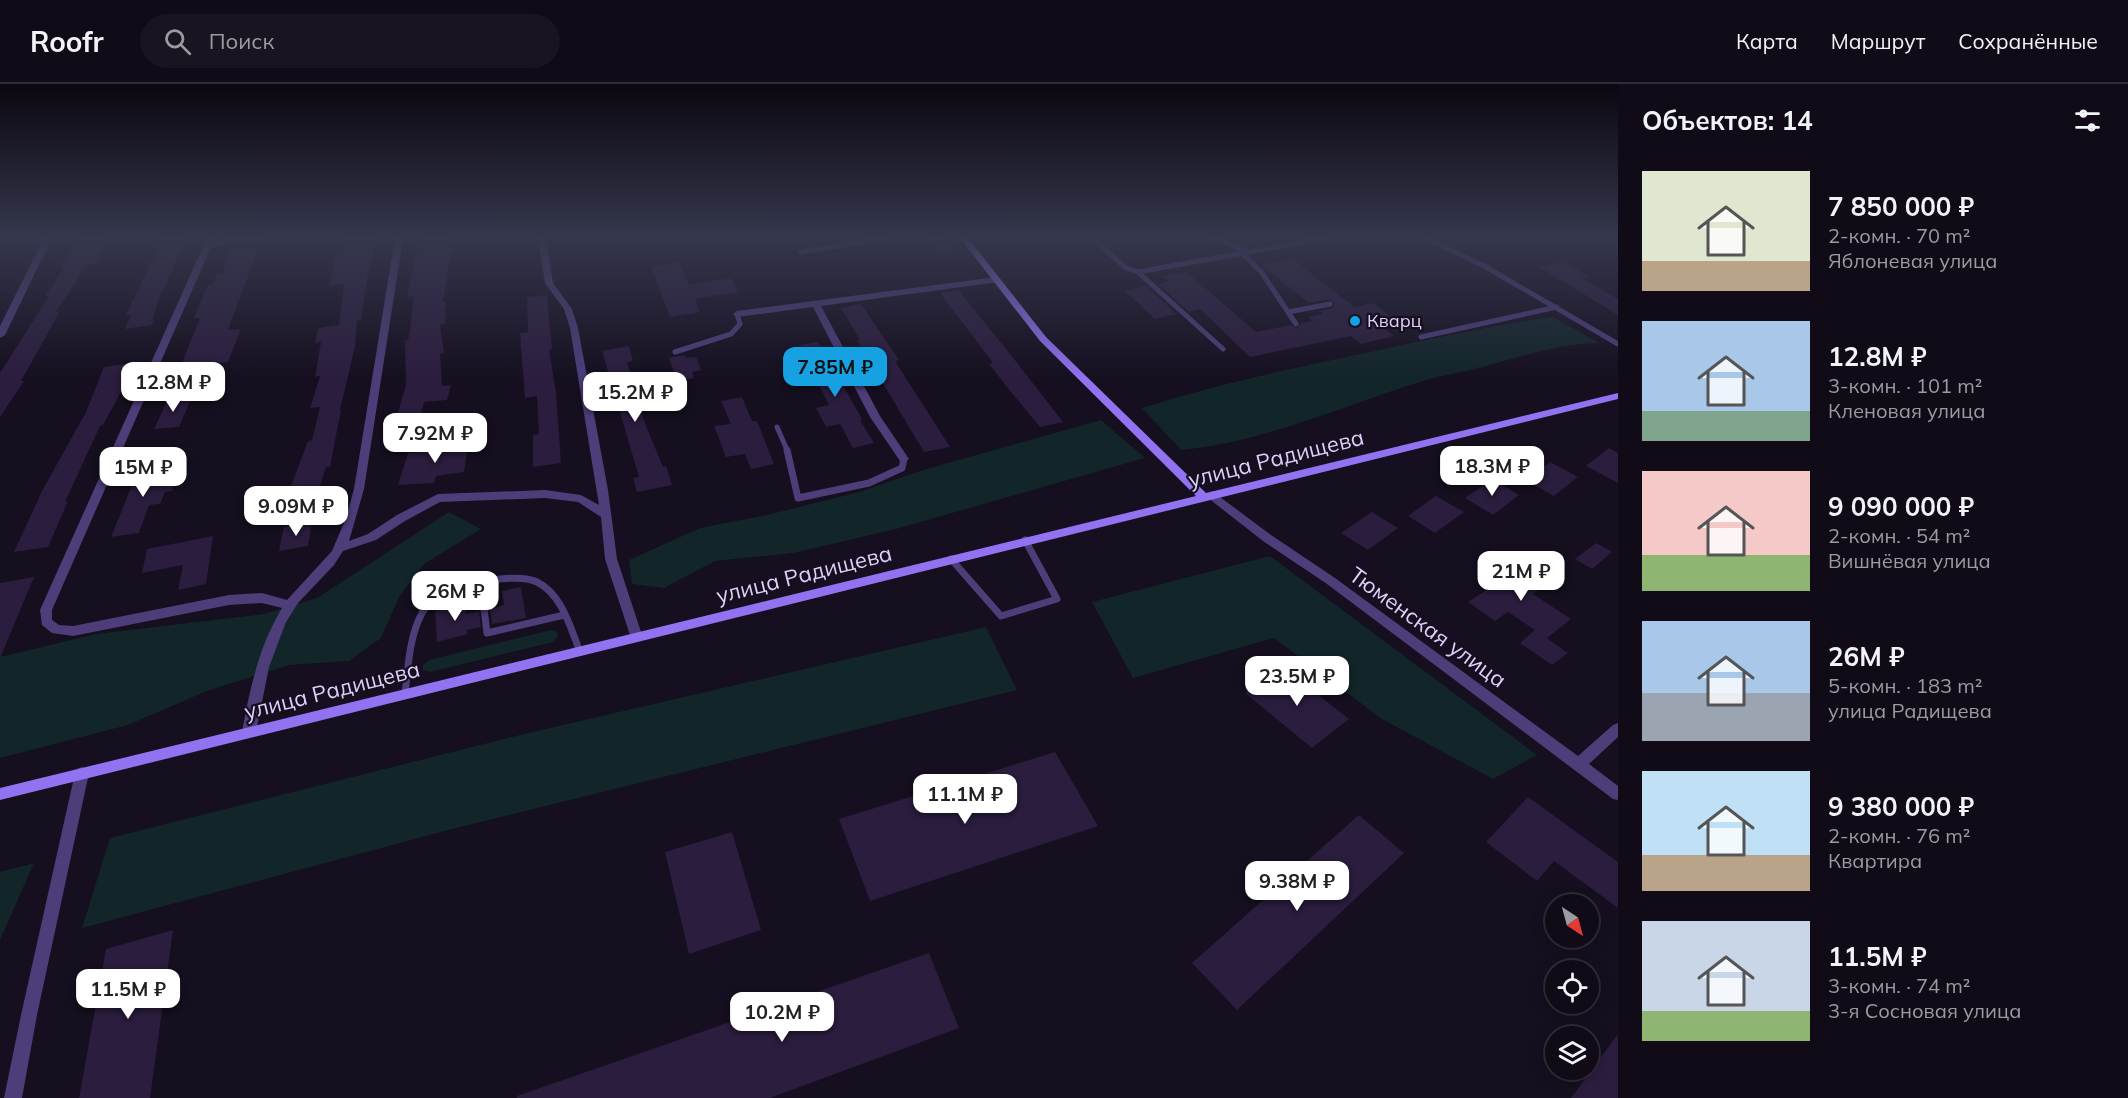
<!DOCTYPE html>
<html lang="ru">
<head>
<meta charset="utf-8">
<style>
  :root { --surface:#100b17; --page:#191420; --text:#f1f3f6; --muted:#9c9ba1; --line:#302b36; --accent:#16a1e2 }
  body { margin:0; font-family:Mulish,sans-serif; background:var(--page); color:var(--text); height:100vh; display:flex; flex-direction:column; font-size:22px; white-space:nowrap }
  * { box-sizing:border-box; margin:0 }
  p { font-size:20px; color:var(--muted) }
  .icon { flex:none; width:33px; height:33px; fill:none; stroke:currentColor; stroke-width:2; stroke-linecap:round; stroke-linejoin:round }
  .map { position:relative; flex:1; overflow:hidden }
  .drawer { display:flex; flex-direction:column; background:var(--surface); width:510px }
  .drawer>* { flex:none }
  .needle { width:39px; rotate:144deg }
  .fabs { position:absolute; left:1545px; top:810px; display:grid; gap:12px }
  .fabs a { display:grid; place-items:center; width:54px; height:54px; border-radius:50%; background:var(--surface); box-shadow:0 3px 15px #0003,0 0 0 2px var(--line); font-size:30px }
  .price { position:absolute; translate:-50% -51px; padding:0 14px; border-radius:12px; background:#fff; color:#222; font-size:20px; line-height:39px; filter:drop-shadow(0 2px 3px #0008) }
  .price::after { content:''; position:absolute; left:50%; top:36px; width:18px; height:14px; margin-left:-9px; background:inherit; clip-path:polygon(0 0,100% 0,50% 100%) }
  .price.on { background:var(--accent); color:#111 }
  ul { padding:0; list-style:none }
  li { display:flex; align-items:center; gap:18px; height:150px; padding:0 24px }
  li span { display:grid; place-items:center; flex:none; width:168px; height:120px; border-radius:0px; color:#555 }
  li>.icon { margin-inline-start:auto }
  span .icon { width:72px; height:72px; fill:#fffc; stroke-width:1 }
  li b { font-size:26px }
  h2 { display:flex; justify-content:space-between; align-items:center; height:72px; padding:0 24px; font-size:26px }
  header { display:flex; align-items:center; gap:36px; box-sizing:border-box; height:84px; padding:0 30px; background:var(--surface); border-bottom:2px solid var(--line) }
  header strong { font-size:28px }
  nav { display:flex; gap:33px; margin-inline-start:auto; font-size:21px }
  .search { width:420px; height:54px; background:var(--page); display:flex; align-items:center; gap:15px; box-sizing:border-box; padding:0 21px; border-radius:33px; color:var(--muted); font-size:22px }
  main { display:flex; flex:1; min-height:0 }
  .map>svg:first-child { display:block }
</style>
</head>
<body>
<header>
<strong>Roofr</strong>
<div class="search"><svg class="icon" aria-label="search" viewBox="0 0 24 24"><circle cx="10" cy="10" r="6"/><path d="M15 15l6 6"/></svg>Поиск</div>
<nav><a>Карта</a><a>Маршрут</a><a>Сохранённые</a></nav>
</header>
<main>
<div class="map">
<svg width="1618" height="1014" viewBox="0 0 1618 1014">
  <rect width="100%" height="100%" fill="#150f1f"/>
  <!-- green -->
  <path fill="#122529" d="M1553,233l46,26c-41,1 -77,13 -116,24 -19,5 -39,8 -57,13 -81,25 -161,62 -245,70l-39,-42c68,-22 138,-37 209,-52 67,-14 134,-30 202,-39z
    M1101,336l44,38 -249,71 -103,24 -78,8 -51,27 -32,-4 -3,-24 71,-32 67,-13 92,-23 64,-22z
    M449,428l32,17 -57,35 -25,33 -18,41 -32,23 -60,4 -82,26 -79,34 -128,33v-101l96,-23 168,-20 53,-16z
    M1270,472l267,199 -44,24 -111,-60 -108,-81 -141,40 -41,-76z
    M986,543l31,63 -561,138 -374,100 28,-90 414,-104z
    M551,546l6,2 1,5 -5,5 -123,30 -7,-2v-5l6,-5z
    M34,779l-34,77v-68z"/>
  <!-- building -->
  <path fill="#2b1d3e" d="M79,154h31l-15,26 -8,1 -31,47 4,-1 -39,70h3l-24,36v-44l49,-77h-4l19,-28h-4z
    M161,154h28l-11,19 -21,46 -5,22 -27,4 6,-15 -5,1 30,-62h-5z
    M340,154h37l-9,35 -7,47 -4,1 -2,25 -15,64h1l-11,57h-4l-8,25 -30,2 20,-53 4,-1 8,-33 -10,1 10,-32 -5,1 6,-35 -6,1 3,-15 21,-3 5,-41 -15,2z
    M419,154h34l-10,64h3l-1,22 -5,1 4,28 -4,1 2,32 9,-1 -4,15 -23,2 -5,18 -24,2 11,-37 -1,-44 3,-1 2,-10 4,-34 -7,1z
    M923,154h21l11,13 -19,3z
    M260,159l-32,87 13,-1 -13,33 -48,6 20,-50h-6l14,-33h5l4,-11h6l5,-26z
    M1292,175l63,48 18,-4 29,22 -18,3 10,8 -33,8 -10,-8 -101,21 -50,-48 -11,3 -31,-28 11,-3 -6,-5 23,-4 70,60 35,-7 6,4 4,-6 12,-2 -5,-4 15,-3 -3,-3 11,-2 4,-5 -5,-5 -21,4 -48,-38z
    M679,178l10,23 42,-7 7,14 -43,7 5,13 -30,5 -19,-50z
    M1564,178l25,15 -7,1 36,21v16l-79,-48z
    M1146,202l31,28 -22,5 -30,-28z
    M958,206l49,60 56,72 -23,5 -29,-35 -22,-28 4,-1 -53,-70z
    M547,211l5,54 -3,1 7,42 5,71 -28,4v-32l6,-1 -2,-38 -12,2 -5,-65 8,-1 -1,-35z
    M861,220l38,56 -4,1 55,86 -26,5 -67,-112h3l-19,-32z
    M818,258l44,77 -2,1 14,23 -21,5 -13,-24 -14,3 -10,-19 13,-3 -30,-60z
    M629,262l4,15 -6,1 17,59 19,46 3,-1 6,19 -35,7 -4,-14 6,-1 -37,-126z
    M685,271l1,3 10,-1 5,13 -9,2 2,6 -17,3 -8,-23z
    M132,279l-9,25 -20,37 -3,1 -35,76 3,-1 -20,46 -34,5 28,-61 44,-79 18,-45z
    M192,313l-13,30 -25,2 14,-30z
    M742,313l10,24h5l17,43 -23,5 -6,-15 -19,3 -12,-31 17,-2 -10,-23z
    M469,356l-5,32 -28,4 -2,7 -36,2 10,-32 34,-2 2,-9z
    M1609,364l9,5v30l-32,-17z
    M165,378l-6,16 19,-2 -6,15 -7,1 -5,12 -11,1 -10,28 -28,4 29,-72z
    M1550,378l28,15 -24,19 -29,-16z
    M1492,395l27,16 -26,20 -28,-17z
    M1436,412l28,16 -29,21 -27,-17z
    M1372,428l26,16 -30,22 -27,-17z
    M312,438l-4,24 -29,5 5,-24z
    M213,452l-7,48 -28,6 5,-25 -41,8 5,-24z
    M1596,459l16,9 -20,17 -17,-10z
    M1525,481l26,16 -18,13 38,25 -24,19 -39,-26 -13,9 -27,-19z
    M34,493l-34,81v-75z
    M521,503l5,31 -34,6 -2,-15 14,-4 -2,-14z
    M465,520l1,10 13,-3 2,16 -14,3 1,4 -31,8 -2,-31z
    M1535,546l33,23 -16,12 -32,-22z
    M1281,582l68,53 -37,29 -67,-55z
    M1055,668l43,74 -228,75 -31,-82z
    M1528,713l90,65v46l-64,-47 -17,20 -51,-39z
    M1359,731l45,38 -167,157 -45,-47z
    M732,748l29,98 -72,24 -24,-102z
    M173,846l-23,168h-71l27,-149z
    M929,869l30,75 -189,70h-253v-2z
    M1618,950v64h-47z"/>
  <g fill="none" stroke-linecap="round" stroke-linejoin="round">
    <!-- lane-far1 -->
    <path stroke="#4d3e7a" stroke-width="5" d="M1215,154l34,15
      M1426,154l60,29 132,77
      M1097,158l29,26 12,4 188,-34
      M209,160l53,-6
      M801,168l88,-14
      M1243,170l19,19 34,51
      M1138,188l85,77
      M1288,228l42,-8
      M1421,253l136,-30
      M675,268l56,-18 9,-10 -3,-10
      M777,343l11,25"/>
    <!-- lane -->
    <path stroke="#4d3e7a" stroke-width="7" d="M787,366l11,48 71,-15 33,-15 2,-9
      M951,475l50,57 56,-17 -32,-59
      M481,500l6,49 77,-18
      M405,610c3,-26 4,-57 17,-81 14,-25 90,-43 115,-31 25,12 34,47 43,70"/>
    <!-- street -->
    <path fill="#4d3e7a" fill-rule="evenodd" d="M44,154h8l-47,97 -5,3v-12z
      M207,154h8l-163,372v10l7,5 14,1 156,-31 33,-2 25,7 45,-49 14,-33 8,-29 41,-251h8l-39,251 -15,52 19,-7 29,-19 41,-21 107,-4 36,5 18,10 -29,-177 -6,-19 -19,-26 -7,-45h8l7,45 19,26 6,19 30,162 9,69 26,79 -2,3h-8l-2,-3 -26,-79 -4,-42 -23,-15 -33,-4 -105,4 -35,19 -29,19 -33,11 -9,14 -36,38 -12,19 -17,45 -13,65 -2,4 -5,2 -5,-2 -2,-4c8,-44 17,-86 40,-124l-20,-5 -33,2 -156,31 -21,-3 -10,-8 -2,-15z
      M996,193l3,1v4l-178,24 59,110 29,43 -5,3 -4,-1 -30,-44 -57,-110 -76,10 -4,-3 4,-3z
      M1212,407l59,44 64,43 243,178 35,-31 5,-2v14l-29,27 29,22v14l-5,-1 -286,-215 -64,-43 -55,-43 -1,-3z
      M82,683l5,2 2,4 -52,242 -15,83h-18l17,-83 54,-242 2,-4z"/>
    <!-- secondary -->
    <path fill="#9172f1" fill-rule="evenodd" d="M960,154h8l78,99 160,156 412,-100v6l-1618,401v-12l1196,-292 -156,-155z"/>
  </g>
  <!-- sky -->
  <linearGradient id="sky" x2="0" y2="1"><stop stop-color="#0c0811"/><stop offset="0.52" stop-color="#35374d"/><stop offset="1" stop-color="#35374d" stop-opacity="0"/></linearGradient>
  <rect width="1618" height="296" fill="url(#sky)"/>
  <!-- markers -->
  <circle fill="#16a1e2" stroke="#150f1f" stroke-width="2" cx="1355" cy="237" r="6"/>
  <g text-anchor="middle" stroke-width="4.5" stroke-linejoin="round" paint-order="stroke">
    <!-- far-poi labels -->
    <g font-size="18" fill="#dfd1fb" stroke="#150f1f" text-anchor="start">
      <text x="1367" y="243">Кварц</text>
    </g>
    <!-- street labels -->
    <g font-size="22" fill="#dfd1fb" stroke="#150f1f">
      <text transform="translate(1276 374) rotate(-14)" y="8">улица Радищева</text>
      <text transform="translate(804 490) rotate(-14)" y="8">улица Радищева</text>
      <text transform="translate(1428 543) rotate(36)" y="8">Тюменская улица</text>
      <text transform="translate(332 606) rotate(-14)" y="8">улица Радищева</text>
    </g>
  </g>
</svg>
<div class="fabs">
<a><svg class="needle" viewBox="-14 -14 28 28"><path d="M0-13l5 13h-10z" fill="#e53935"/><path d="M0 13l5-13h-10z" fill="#9c9ba1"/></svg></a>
<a><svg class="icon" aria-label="locate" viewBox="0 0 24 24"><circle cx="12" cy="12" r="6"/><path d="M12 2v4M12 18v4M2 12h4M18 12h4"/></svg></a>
<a><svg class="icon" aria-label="layers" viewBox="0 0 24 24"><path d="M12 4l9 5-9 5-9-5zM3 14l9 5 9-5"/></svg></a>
</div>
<b class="price on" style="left:835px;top:314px">7.85M ₽</b>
<b class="price" style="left:173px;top:329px">12.8M ₽</b>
<b class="price" style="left:635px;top:339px">15.2M ₽</b>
<b class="price" style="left:435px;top:380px">7.92M ₽</b>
<b class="price" style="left:1492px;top:413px">18.3M ₽</b>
<b class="price" style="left:143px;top:414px">15M ₽</b>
<b class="price" style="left:296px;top:453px">9.09M ₽</b>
<b class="price" style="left:1521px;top:518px">21M ₽</b>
<b class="price" style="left:455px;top:538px">26M ₽</b>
<b class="price" style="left:1297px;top:623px">23.5M ₽</b>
<b class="price" style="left:965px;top:741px">11.1M ₽</b>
<b class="price" style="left:1297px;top:828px">9.38M ₽</b>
<b class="price" style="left:128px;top:936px">11.5M ₽</b>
<b class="price" style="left:782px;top:959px">10.2M ₽</b>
</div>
<section class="drawer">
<h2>Объектов: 14<svg class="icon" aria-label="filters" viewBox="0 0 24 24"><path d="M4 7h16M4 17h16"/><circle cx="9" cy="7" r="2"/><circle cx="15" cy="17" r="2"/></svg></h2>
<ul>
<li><span style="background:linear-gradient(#dfe7d0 75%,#b9a48a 0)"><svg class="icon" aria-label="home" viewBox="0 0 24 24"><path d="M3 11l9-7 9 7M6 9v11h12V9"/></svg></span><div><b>7 850 000 ₽</b><p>2-комн. · 70 m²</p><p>Яблоневая улица</p></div></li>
<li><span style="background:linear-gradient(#a9c7e8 75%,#7fa58c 0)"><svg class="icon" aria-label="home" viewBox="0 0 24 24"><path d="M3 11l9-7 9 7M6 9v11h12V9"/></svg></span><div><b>12.8M ₽</b><p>3-комн. · 101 m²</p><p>Кленовая улица</p></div></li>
<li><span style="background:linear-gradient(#f6c9c9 70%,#8fb573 0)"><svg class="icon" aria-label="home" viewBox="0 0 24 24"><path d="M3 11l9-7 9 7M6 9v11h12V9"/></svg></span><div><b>9 090 000 ₽</b><p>2-комн. · 54 m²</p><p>Вишнёвая улица</p></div></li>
<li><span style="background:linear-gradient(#a9c7e8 60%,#9aa5b1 0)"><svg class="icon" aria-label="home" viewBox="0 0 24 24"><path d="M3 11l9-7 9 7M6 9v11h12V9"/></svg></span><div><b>26M ₽</b><p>5-комн. · 183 m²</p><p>улица Радищева</p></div></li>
<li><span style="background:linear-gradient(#bfe0f5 70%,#b9a48a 0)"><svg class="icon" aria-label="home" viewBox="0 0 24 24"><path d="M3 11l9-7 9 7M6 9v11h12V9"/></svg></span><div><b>9 380 000 ₽</b><p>2-комн. · 76 m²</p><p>Квартира</p></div></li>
<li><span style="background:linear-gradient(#c9d6e8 75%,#8fb573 0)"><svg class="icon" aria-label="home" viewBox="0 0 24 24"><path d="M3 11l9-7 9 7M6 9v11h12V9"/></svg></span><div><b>11.5M ₽</b><p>3-комн. · 74 m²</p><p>3-я Сосновая улица</p></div></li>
</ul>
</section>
</main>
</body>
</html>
